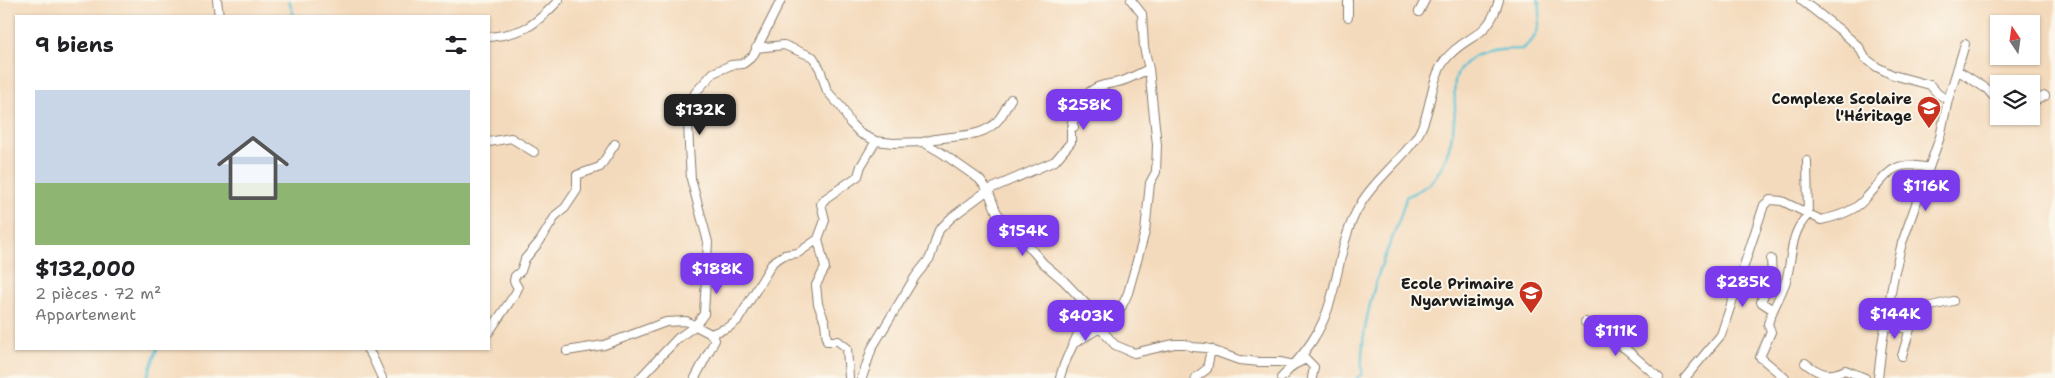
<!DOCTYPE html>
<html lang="fr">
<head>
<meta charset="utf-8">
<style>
  :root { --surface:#fff; --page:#f6f6f6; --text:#202124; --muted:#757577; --line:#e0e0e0; --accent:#7c3aed }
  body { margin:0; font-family:"Shantell Sans",sans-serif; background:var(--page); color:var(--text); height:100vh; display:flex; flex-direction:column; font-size:19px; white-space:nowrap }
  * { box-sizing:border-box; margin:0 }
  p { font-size:16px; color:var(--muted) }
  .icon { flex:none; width:28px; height:28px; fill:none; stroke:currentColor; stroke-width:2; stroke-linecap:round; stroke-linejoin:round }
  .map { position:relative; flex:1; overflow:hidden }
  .sheet { position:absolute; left:15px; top:15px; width:475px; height:335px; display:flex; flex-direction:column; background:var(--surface); border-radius:0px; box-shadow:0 1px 4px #0004 }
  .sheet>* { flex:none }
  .needle { width:32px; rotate:347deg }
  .controls { position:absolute; left:1990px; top:15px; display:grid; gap:10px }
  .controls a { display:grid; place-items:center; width:50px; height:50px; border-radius:0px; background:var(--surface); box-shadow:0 1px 4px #0004; font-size:25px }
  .price { position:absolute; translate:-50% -42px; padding:0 11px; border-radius:10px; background:var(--accent); color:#fff; font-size:16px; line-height:32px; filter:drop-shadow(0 1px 2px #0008) }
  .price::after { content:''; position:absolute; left:50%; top:30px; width:15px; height:11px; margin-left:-8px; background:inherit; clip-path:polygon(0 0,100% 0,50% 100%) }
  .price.current { background:#222; color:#fff }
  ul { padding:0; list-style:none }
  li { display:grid; align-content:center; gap:10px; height:265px; padding:0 20px }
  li+li { border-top:1px solid var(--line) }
  li span { display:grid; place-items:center; height:155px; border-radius:0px; color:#555 }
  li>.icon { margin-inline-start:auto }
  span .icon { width:90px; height:90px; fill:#fffc; stroke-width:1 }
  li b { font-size:21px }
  h2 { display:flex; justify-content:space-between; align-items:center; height:60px; padding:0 20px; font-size:21px }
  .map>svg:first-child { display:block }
</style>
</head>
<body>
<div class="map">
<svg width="2055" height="378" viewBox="0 0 2055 378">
  <rect width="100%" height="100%" fill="#fbf7ec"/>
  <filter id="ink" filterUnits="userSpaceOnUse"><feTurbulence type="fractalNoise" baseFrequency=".02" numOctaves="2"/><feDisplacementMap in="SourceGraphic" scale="10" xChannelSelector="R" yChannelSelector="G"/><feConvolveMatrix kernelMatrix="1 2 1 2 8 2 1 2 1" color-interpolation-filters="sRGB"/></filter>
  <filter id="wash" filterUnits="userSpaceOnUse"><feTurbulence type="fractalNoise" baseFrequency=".0096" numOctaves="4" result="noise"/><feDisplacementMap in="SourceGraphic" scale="20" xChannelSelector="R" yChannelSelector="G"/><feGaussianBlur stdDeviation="1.12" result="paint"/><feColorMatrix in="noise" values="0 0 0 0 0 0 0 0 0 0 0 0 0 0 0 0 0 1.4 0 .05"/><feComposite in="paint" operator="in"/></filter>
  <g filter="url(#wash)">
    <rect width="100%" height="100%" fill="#f4dabc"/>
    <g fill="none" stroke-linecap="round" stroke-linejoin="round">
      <!-- stream -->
      <path stroke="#57c1d4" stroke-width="2.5" d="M289,0l5,16
        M147,378l10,-29
        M1357,378l5,-4c-2,-35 7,-71 18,-105 9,-25 20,-46 26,-72 7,-4 14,-7 20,-11 22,-17 28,-53 29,-78 0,-9 -2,-23 1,-31 11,-27 41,-28 66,-28 4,-3 10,-7 12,-12 6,-9 8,-27 4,-37"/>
    </g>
  </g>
  <g filter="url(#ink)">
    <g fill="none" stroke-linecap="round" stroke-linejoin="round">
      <defs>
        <path id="minor" d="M217,0l2,16
          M1348,0v17
          M1801,0l39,30 19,17 6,11 12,9 16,8 37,10 8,9 10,6
          M1419,12l6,-12
          M489,37c36,-4 45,-11 70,-37
          M756,48l28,-3 29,12 7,12 7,22 15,17 8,15 11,11 15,7 17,2 30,-1 19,11 37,26 9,11 8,21 7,10 10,7 30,35 21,18 22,23 9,12 5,12 15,17 19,8 40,-9h11l7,3 14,1 33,12 21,2h20l14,3 12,-6 8,8 -2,11
          M1957,70l30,19 12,14
          M2031,107l5,-7 9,-4
          M2004,116h11
          M489,142l22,-4 23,14
          M923,142c24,-9 58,0 76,-23 5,-6 8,-14 12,-20
          M1771,259l1,16 -11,27 12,8
          M1585,322l42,28 32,28
          M1885,326l25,3 -8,27
          M1910,329l4,-19 39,-9
          M489,332l26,-38 3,-6 -4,-7 1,-5 6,-5 4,-12 15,-18 16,-26 9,-7 12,-18v-15l23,-8 15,-23
          M1073,344l27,-16 22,-22 6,-13 17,-61 5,-49 6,-11 1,-27 -8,-76 -5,-22 -2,-33 -11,-14
          M367,349l5,7 10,22
          M567,351l37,-6 62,-23 20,-1 25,13 18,-7 9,-7 35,-58 11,-7 14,-2 20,-14
          M1805,363c14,11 24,15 40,7l20,8
          M640,378l38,-40 17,-12 9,-12 4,-72 -17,-63 -2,-33 -1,-24 2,-14 5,-15 18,-20 18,-8 12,-1 10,-8 28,-56
          M695,378l20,-38 -4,-6
          M849,378l-2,-30 -9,-7h-11l-2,-19 -7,-18 -2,-19 9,-17 -7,-29 7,-19 -4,-16 5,-6 32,-22 3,-10 15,-25
          M862,378l10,-30 43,-71 15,-19 9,-28 13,-13 36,-27 67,-29 16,-19v-13l3,-2 -2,-5 10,-11 6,-3 -3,-12c12,-12 18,-10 33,-14 11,-2 21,-9 31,-13
          M1060,378c5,-25 26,-50 26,-74
          M1195,378l12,-9 4,-20
          M1281,378c24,-24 41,-46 50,-79 9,-32 12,-66 29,-94 15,-26 40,-43 56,-67 16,-24 13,-57 29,-78 21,-27 43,-19 54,-60
          M1685,378l36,-43 43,-130 6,-5 12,1 39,19c14,-3 32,-8 42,-19 25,-24 25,-43 66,-33
          M1785,378l-25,-21 11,-25 -3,-8c4,-15 13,-28 18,-43 7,-24 3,-47 22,-66l-1,-54
          M1878,378l4,-34 12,-69 8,-32 38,-106 8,-37 17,-56"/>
      </defs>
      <!-- minor casing -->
      <use href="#minor" stroke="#887b6c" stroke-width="10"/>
      <!-- minor -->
      <use href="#minor" stroke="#fff" stroke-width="8"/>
    </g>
  </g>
  <!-- icons -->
  <defs>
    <symbol id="school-pin" viewBox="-11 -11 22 30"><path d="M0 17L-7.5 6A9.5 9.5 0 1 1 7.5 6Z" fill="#c8321e" stroke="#fbf7ec"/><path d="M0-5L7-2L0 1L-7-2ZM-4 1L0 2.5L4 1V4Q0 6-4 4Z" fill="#fff"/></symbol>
  </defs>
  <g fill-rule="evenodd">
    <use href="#school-pin" x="1915" y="94" width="28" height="38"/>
    <use href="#school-pin" x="1517" y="279" width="28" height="38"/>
  </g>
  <g text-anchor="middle" stroke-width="4" stroke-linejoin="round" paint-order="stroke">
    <!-- poi labels -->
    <g font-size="15" font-weight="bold" fill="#1c1c1c" stroke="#fbf7ec" text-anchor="end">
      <text x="1912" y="104">Complexe Scolaire<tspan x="1912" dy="17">l'Héritage</tspan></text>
      <text x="1514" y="289">Ecole Primaire<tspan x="1514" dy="17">Nyarwizimya</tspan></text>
    </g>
  </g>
</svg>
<div class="controls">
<a><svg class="needle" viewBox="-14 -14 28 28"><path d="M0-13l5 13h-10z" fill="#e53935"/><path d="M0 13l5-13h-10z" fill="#757577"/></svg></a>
<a><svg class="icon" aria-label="layers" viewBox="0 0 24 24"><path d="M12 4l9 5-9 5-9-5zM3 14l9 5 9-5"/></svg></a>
</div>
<b class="price" style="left:1084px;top:131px">$258K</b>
<b class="price current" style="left:700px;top:136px">$132K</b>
<b class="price" style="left:1926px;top:212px">$116K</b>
<b class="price" style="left:1023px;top:257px">$154K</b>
<b class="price" style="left:717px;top:295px">$188K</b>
<b class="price" style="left:1743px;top:308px">$285K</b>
<b class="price" style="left:1895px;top:340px">$144K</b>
<b class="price" style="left:1086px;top:342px">$403K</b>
<b class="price" style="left:1616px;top:357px">$111K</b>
<section class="sheet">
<h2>9 biens<svg class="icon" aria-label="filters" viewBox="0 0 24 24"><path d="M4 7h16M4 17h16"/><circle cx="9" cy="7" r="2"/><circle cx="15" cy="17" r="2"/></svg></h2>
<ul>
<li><span style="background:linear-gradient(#c9d6e8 60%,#8fb573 0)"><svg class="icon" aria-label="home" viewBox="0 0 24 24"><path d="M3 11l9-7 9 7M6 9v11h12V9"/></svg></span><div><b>$132,000</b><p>2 pièces · 72 m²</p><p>Appartement</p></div></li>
</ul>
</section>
</div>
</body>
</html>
